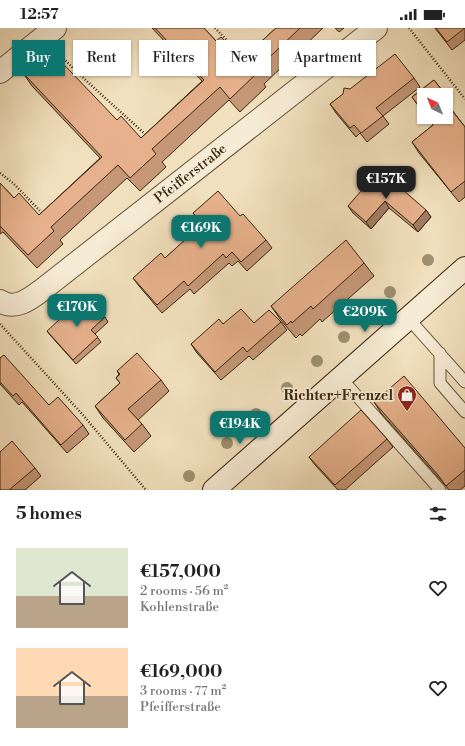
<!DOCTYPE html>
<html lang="en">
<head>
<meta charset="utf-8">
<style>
  :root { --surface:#fff; --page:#f2f2f2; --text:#222; --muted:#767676; --accent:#0f766e }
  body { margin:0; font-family:"Libre Bodoni",serif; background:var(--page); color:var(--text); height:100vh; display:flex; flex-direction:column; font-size:15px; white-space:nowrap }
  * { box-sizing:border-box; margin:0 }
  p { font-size:13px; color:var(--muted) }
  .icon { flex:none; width:22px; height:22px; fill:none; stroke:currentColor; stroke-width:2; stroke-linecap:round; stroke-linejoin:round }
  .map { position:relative; height:462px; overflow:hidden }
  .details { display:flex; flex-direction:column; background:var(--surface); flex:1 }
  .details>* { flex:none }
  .guide { position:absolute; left:12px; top:12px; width:441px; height:36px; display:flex; gap:8px }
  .needle { width:26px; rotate:317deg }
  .tools { position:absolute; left:417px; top:60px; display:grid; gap:8px }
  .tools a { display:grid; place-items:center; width:36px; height:36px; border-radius:0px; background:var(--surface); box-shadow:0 1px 3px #0004; font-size:20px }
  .price { position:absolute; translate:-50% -34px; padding:0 9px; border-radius:8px; background:var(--accent); color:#fff; font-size:13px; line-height:26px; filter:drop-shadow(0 1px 2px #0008) }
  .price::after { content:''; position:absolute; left:50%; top:24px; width:12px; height:9px; margin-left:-6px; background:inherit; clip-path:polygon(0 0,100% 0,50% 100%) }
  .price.current { background:#222; color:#fff }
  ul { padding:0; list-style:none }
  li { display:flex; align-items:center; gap:12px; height:100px; padding:0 16px }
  li span { display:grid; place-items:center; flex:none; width:112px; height:80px; border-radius:0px; color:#555 }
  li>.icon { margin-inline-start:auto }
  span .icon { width:48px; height:48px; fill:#fffc; stroke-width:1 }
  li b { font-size:17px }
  h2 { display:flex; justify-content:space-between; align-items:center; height:48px; padding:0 16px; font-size:17px }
  .pill { padding:0 14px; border-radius:0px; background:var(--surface); box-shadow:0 1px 3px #0004; font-size:14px; line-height:36px }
  .pill.current { background:var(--accent); color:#fff }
  .status { display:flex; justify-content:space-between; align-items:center; height:28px; padding:0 20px; background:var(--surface); direction:ltr }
  .status svg { height:11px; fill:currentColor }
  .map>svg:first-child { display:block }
</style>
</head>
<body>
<div class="status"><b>12:57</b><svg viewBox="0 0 49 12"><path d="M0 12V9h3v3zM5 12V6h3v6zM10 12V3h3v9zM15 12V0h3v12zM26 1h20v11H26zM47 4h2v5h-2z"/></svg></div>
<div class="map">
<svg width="465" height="462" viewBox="0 0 465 462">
  <rect width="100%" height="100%" fill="#f1e0bd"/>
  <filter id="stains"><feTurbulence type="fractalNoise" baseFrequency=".005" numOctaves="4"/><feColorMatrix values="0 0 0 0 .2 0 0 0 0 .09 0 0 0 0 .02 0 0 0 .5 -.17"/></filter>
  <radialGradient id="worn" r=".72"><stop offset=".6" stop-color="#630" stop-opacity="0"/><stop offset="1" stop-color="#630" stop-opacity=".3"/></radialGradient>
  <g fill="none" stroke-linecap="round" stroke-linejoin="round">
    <defs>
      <path id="lane" d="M408,290l57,64
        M440,325v30l25,29
        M341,350l99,112"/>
      <path id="street" d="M0,44l55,-44
        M0,273c15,10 30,-2 42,-11l334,-262"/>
      <path id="secondary" d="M214,462l251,-222"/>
    </defs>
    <!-- lane casing -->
    <use href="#lane" stroke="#66543a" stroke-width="13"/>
    <!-- street casing -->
    <use href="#street" stroke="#66543a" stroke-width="24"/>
    <!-- secondary casing -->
    <use href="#secondary" stroke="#38260f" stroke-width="24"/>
    <!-- path -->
    <path stroke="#38260f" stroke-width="2.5" stroke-dasharray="1 2" stroke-linecap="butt" d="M215,0l30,31
      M409,0l56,71
      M57,24c29,30 60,56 90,84
      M0,145l14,11 29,30
      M0,296l83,91 63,75"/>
    <!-- lane -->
    <use href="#lane" stroke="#f6ebd4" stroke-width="11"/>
    <!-- street -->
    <use href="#street" stroke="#f6ebd4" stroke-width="22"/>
    <!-- secondary -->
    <use href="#secondary" stroke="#f6ebd4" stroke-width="22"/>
  </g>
  <!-- trees -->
  <g fill="#9d8f6f">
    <circle cx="428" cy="232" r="6"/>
    <circle cx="390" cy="264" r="6"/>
    <circle cx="344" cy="309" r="6"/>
    <circle cx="317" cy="333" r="6"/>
    <circle cx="287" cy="360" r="6"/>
    <circle cx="256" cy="386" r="6"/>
    <circle cx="227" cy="415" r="6"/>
    <circle cx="189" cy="448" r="6"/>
  </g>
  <!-- wall -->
  <path fill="#c69878" stroke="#38260f" d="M152,0h52l12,13 26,18 34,-31h47l-59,56 2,3 -26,25 -11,-12 -67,62 4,5 -26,24 -13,-13 -67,62 3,4 -26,24 -34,-36 -3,2v-51l14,15 25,17 61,-57 -68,-72 -9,-13 94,47 24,18 61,-57z
    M335,0h9l-5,4z
    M435,0h30v12l-13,10z
    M414,50l6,9 -37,29 6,8 -22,18 -7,-9 -4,4 -20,-24 -6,-9 20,-15z
    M434,52l12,15h-22v19l-12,-17z
    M446,67l6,9 -3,2 16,21v70l-6,5 -40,-49 -7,-11 21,-17 -7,-8h20z
    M369,156l57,26 5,7 -13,15 -29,-24 -18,21 -18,-16 -5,-7z
    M193,185l47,3 26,24 6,8 -25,23 -9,-10 -6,5 -3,-3 -35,31 -4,-5 -28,24 -23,-27 -6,-8 32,-20 32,-28 4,-7z
    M364,235l10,13 -52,46 -2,-3 -18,17 -2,-2 -4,4 -16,-19 -9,-13z
    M105,289l3,5 -13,12 6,8 -25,22 -26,-29 -3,-4z
    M281,294l6,8 -34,30 -4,-4 -28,24 -24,-27 -6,-9 32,-20 31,-1z
    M0,330l49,47 34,20 6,9 -22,19 -45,-51 -3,3 -19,-21z
    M117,343l44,9 8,11 -31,29 4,4 9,12 -17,16 -31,-34 -8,-12 25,-23 -4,-5 3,-4z
    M374,374l91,46v38l-5,4h-11l-4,-5 -64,-72z
    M387,411l6,8 -48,43h-7l-23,-25 -6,-8z
    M35,440l6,8 -16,14h-25z"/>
  <!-- shaded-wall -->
  <path fill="#a17c62" stroke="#38260f" d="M385,173l4,7 -18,21 -5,-7z
    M426,182l5,7 -13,15 -5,-7z"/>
  <!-- building -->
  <path fill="#e6b18c" stroke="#38260f" d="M155,0h49l12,13 5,-4 21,22 34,-31h24l-46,44 2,2 -26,25 -10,-12 -68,62 4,5 -26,24 -12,-13 -67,62 3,4 -26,24 -28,-29v-43l14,15 5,-5 20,22 63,-58 -79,-84 26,-24 68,71 4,-4 20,22 63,-58z
    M436,0h29l-18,14z
    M395,26l19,24 -38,30 7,8 -22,17 -7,-8 -4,3 -20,-24 13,-10 1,-6 6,1z
    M434,52l10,13 -2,2h-18v18l-12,-16z
    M446,75l19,24v54l-14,11 -39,-50 21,-17 -6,-8h19z
    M381,143l45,39 -13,15 -28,-24 -19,21 -18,-16 20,-23 1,1z
    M218,163l22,25 3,-2 23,26 -25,22 -9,-10 -6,6 -3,-4 -35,32 -4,-5 -27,24 -24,-27 28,-25 4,5 32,-29 -1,-1 6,-5 -9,-10z
    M346,212l18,23 -51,46 -2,-3 -19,17 -1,-2 -4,4 -16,-19z
    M85,268l20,21 -14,13 7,7 -25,23 -26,-29z
    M241,281l13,14 15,-13 12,12 -34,30 -4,-5 -28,25 -24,-28 28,-25 4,5z
    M137,325l24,27 -33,29 14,15 -17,16 -30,-34 25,-23 -4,-5 4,-4 -3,-3z
    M4,327l45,50 9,-8 25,28 -22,20 -45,-52 -3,3 -13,-14v-24z
    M404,348l61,72v22l-19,16 -8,-11 -64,-73z
    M361,382l26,29 -52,46 -26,-28z
    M12,413l23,27 -26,22h-9v-38z"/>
  <!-- icons -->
  <defs>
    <symbol id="shop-pin" viewBox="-11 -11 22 30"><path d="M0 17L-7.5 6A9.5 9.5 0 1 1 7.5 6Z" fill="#8f2418" stroke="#f6ebd4"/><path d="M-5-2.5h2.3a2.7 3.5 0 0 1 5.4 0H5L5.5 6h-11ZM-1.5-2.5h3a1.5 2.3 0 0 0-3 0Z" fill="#fff"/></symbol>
  </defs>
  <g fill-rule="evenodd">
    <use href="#shop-pin" x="396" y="356" width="22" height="30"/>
  </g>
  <g text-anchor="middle" stroke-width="3.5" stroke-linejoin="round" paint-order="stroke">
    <!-- street labels -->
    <g font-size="14" fill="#38260f" stroke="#f6ebd4">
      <text transform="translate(190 145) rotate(-38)" y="5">Pfeifferstraße</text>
    </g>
    <!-- poi labels -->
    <g font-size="14" font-weight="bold" fill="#38260f" stroke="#f6ebd4" text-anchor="end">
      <text x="393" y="372">Richter+Frenzel</text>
    </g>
  </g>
  <rect width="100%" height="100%" filter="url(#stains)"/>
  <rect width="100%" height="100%" fill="url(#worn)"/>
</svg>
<div class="tools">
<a><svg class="needle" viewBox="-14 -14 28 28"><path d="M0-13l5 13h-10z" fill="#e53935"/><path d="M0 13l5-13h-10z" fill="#767676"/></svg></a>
</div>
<b class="price current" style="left:386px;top:172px">€157K</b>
<b class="price" style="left:201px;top:221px">€169K</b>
<b class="price" style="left:77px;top:300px">€170K</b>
<b class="price" style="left:365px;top:305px">€209K</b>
<b class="price" style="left:240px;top:417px">€194K</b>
<div class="guide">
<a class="pill current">Buy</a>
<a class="pill">Rent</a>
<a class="pill">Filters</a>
<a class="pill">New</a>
<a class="pill">Apartment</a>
</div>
</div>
<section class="details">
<h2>5 homes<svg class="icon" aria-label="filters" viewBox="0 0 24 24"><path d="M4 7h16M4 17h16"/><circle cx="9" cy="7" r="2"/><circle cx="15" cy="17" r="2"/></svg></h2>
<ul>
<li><span style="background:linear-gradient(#dfe7d0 60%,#b9a48a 0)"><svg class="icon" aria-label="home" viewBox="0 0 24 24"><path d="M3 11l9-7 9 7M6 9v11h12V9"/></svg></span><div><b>€157,000</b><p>2 rooms · 56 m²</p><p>Kohlenstraße</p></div><svg class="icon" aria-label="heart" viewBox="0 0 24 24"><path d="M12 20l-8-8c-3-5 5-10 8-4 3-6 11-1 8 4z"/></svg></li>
<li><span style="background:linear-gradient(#ffd9b3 60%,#b9a48a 0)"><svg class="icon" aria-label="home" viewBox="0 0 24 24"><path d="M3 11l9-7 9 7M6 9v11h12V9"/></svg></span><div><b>€169,000</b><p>3 rooms · 77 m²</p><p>Pfeifferstraße</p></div><svg class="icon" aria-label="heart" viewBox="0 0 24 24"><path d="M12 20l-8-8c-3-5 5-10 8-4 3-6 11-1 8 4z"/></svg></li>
</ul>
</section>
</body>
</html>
